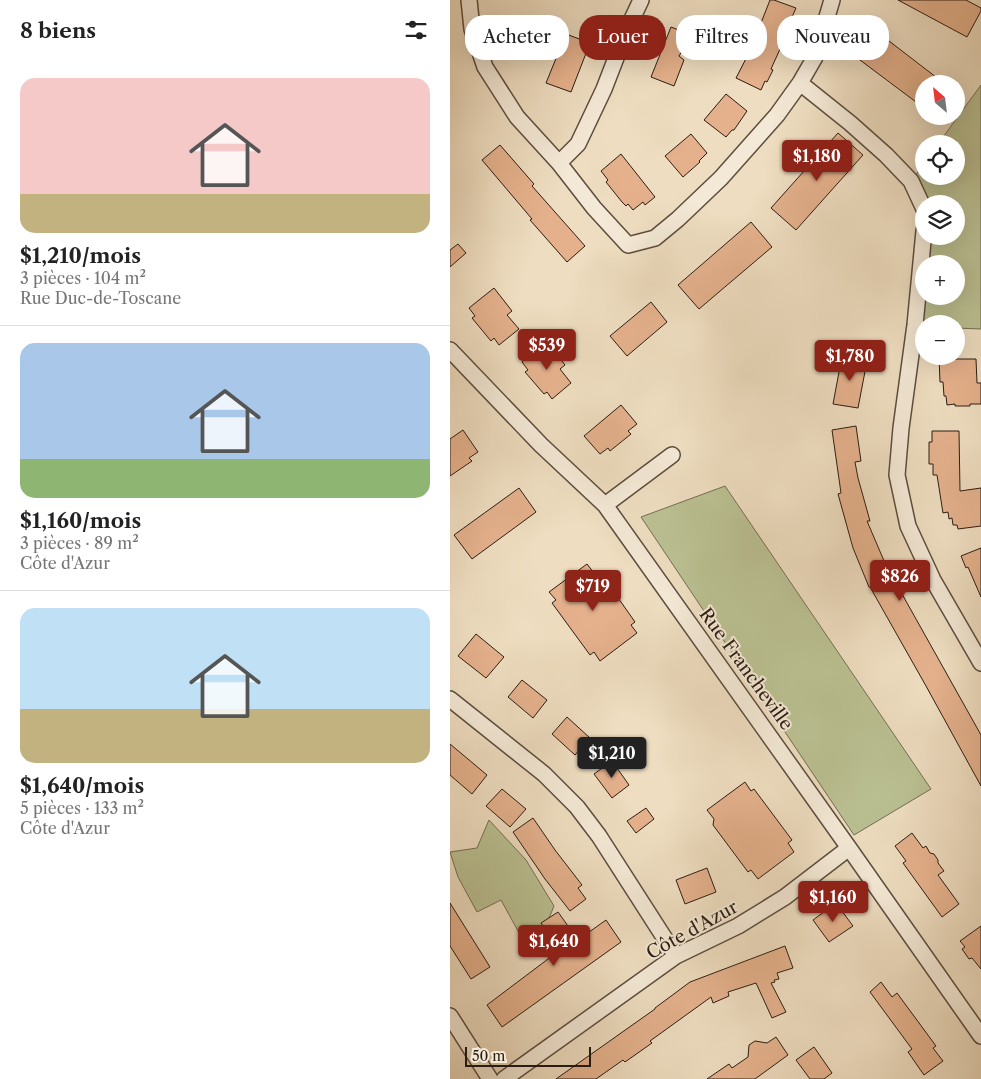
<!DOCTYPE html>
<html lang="fr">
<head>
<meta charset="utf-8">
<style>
  :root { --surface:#fff; --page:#f6f6f6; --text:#222; --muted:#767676; --line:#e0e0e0; --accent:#8f2418 }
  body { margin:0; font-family:"Libre Caslon Text",serif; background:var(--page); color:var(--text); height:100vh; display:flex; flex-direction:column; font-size:19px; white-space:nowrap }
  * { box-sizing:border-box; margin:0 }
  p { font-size:16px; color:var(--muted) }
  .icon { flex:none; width:28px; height:28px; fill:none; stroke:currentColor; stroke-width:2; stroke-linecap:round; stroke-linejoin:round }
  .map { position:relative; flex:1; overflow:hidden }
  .sheet { display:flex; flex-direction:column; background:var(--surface); width:450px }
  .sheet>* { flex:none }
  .banner { position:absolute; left:15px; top:15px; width:440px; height:45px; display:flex; gap:10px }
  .needle { width:32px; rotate:332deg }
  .controls { position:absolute; left:465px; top:75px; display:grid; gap:10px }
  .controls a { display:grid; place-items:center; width:50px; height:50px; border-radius:50%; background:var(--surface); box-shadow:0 5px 20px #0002; font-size:25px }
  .scale { position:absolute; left:15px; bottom:12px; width:126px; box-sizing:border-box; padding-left:5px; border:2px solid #2c1d14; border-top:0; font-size:14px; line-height:18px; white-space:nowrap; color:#2c1d14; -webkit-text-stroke:4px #f4e9d6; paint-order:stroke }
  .price { position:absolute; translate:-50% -42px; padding:0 11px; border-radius:5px; background:var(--accent); color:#fff; font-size:16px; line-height:32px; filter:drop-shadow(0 1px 2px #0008) }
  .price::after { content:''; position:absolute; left:50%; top:30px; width:15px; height:11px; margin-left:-8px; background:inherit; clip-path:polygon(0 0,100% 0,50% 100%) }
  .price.on { background:#222; color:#fff }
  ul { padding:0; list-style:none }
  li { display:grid; align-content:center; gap:10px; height:265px; padding:0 20px }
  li+li { border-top:1px solid var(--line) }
  li span { display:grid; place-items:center; height:155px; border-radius:15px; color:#555 }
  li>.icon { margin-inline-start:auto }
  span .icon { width:90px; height:90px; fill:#fffc; stroke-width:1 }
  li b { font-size:21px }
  h2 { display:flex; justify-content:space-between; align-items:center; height:60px; padding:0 20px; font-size:21px }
  .tag { padding:0 18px; border-radius:20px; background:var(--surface); box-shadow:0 5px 20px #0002; font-size:18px; line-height:45px }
  .tag.on { background:var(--accent); color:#fff }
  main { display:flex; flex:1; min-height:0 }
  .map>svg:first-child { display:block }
</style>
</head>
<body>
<main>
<section class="sheet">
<h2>8 biens<svg class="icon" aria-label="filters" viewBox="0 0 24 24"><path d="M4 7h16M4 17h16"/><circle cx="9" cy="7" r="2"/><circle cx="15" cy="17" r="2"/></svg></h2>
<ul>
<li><span style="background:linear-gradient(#f6c9c9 75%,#c2b280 0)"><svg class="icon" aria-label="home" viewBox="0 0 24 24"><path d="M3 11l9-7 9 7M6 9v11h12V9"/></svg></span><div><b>$1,210/mois</b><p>3 pièces · 104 m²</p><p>Rue Duc-de-Toscane</p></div></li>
<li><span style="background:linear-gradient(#a9c7e8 75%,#8fb573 0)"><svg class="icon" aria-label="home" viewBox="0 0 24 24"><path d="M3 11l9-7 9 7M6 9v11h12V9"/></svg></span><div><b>$1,160/mois</b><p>3 pièces · 89 m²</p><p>Côte d'Azur</p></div></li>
<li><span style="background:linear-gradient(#bfe0f5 65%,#c2b280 0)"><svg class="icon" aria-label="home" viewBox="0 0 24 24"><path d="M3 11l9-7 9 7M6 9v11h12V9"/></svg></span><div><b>$1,640/mois</b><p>5 pièces · 133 m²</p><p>Côte d'Azur</p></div></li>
</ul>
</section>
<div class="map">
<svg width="531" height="1079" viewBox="0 0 531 1079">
  <rect width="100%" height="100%" fill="#eeddc0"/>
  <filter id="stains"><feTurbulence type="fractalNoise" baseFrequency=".004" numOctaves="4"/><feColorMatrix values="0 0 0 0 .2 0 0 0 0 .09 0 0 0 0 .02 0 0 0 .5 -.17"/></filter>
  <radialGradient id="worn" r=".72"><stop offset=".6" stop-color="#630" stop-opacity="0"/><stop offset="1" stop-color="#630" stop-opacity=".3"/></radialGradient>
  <!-- green -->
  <path fill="#bac092" stroke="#736e53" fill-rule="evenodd" d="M531,85v244l-25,-1v-4l-41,1 9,-89h32v-32h-32l-13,-23 13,-17v12h32v-32h-18zM474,264h32v32h-32z
    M275,486l206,303 -77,46 -213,-318z
    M39,820l37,40 28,46 -12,29 -18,7 -23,-42 -24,12 -19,-35 -8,-25 27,-4z"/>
  <!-- building -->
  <path fill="#e4b18c" stroke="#2c1d14" d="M320,0h4l22,8 -4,9 2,1 -23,51 2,1 -6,12 -2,-1 -4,9 -25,-12 16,-31 -19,-8 8,-18 18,7z
    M448,0h68l15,8v3l-14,26z
    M221,27l23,9 -7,17 -5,-2 -3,5 5,4 -10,26 -23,-9z
    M426,31l69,53h-21v24l-68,-51z
    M116,34l24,9 -19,49 -25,-9z
    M276,94l21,17 -13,19h-2l-6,7 -22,-17z
    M388,133l25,22 -67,75 -25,-22z
    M241,134l16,19 -8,8 1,1 -17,15 -18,-21z
    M50,145l34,39 -2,2 53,60 -18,16 -37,-42 2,-1 -50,-59z
    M171,154l34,43 -10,8 -2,-3 -10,8 -5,-6 -2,2 -4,-4 -16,-20 2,-2 -7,-9z
    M301,222l21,25 -73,62 -21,-24z
    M8,244l8,9 -16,14v-17z
    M44,288l18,23 -5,4 12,14 -20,16 -5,-7 -3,3 -19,-23 3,-2 -6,-8z
    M201,302l16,20 -40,34 -17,-20z
    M97,342l18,23 -5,4 11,14 -19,16 -5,-7 -3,2 -19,-22 3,-2 -6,-8z
    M392,356l25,5 -9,47 -25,-4z
    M489,357h15l1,2h21l1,24h4v21h-11v2h-15v-2l-8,1 -1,-9h-2l-1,-14h-3z
    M171,405l16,19 -9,7 3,3 -21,17 -2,-3 -8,6 -16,-18z
    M406,426l5,35 -6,1 3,16 12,43h-3l32,75 3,-2 79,141v51l-55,-100 -56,-99h-1l-16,-39 -15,-54 3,-1 -9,-63z
    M13,430l15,22 -9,6 3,3 -22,15v-37z
    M482,431h27l1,60 21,-3v38l-23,3 -1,-4h-4l-1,-7 -3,1 -1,-7 -5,1 -6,-38h-4v-11h-4v-22h3z
    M69,488l17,24 -64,47 -18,-24z
    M531,548v49l-13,-30 -2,1 -5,-12z
    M137,564l7,9 3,-2 24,31 14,20 -4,3 6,8 -37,28 -6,-9 -4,3 -38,-52 4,-3 -7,-8z
    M26,634l28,23 -18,21 -28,-22z
    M72,680l25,20 -14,18 -25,-21z
    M117,717l23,21 -15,17 -23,-21z
    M0,744l37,31 -15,19 -22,-19z
    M162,761l17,24 -17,13 -18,-24z
    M295,782l6,9 3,-2 38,51 -4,3 6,9 -36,27 -7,-9 -3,2 -35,-47 1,-6 -7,-9z
    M52,789l24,20 -16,18 -24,-21z
    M196,808l8,11 -18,14 -9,-12z
    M83,818l22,32 27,35 -4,3 8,11 -16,12 -25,-32 -32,-47z
    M462,833l11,15 3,-2 4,7 4,1 4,6v3l6,8 -6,4 21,29 -17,13 -39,-54 3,-2 -11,-15z
    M257,868l9,24 -31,12 -9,-24z
    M0,903l40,64 -19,12 -21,-33z
    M386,903l17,23 -24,16 -16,-22z
    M108,912l20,28 28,-20 15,22 -119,85 -15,-22 73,-55 -19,-27z
    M531,926v43l-9,-11 -3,1 -7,-10 3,-2 -5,-6z
    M335,946l8,22 -16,5 2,6 -5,1 1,2 -4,1 15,29 -14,6 -16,-35 -28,9 1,4 -16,7 -2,-6 -61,44 2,2 -27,19 -2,-2 -27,19h-40l99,-70v-1l35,-26z
    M431,982l11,15 5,-4 39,53 -3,2 10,13 -19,14 -16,-23 4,-3 -42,-57z
    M326,1037l12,18 -33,24h-48l22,-15 3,4 16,-11 1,-12 6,-4 12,2z
    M364,1047l18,26 -8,6h-14l-14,-19z"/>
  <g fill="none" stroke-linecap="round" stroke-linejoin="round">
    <defs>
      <path id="street" d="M19,0l3,29 13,38 32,50 42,46 35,45 34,37 27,-7 23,-19 43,-41 56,-63 23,-32 15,-26 17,-57
        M350,83l50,40 36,32 25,26 13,28
        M109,163l19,-19 26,-55 22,-57 15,-32
        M474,231l-9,94 -14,103 -4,47 11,51 25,54 48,83
        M0,350l91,95 64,60 244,343 132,188
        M155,505l67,-50
        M0,699l94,75 33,33 22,29 77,120
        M0,1016l40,63
        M54,1079l172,-123 62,-30 47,-29 64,-49"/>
    </defs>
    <!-- street casing -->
    <use href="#street" stroke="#5c4d3f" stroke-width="18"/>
    <!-- street -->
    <use href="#street" stroke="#f4e9d6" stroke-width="15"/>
  </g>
  <g text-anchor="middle" stroke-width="4" stroke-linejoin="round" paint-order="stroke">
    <!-- street labels -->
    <g font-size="18" fill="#2c1d14" stroke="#f4e9d6">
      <text transform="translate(296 669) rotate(54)" y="6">Rue Francheville</text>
      <text transform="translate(242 930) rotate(-29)" y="6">Côte d'Azur</text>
    </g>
  </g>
  <rect width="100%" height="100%" filter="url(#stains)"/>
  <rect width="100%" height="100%" fill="url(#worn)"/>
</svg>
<div class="controls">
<a><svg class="needle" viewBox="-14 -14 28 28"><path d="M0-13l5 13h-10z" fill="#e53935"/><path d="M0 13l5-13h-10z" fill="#767676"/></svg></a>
<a><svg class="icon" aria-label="locate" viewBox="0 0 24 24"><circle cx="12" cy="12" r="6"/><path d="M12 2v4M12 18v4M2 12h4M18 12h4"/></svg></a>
<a><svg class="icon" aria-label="layers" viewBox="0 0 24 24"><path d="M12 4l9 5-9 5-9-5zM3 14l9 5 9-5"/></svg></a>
<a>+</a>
<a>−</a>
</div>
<div class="scale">50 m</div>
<b class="price" style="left:367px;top:182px">$1,180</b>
<b class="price" style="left:97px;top:371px">$539</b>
<b class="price" style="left:400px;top:382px">$1,780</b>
<b class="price" style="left:450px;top:602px">$826</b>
<b class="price" style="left:143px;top:612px">$719</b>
<b class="price on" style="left:162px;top:779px">$1,210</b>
<b class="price" style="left:383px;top:923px">$1,160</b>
<b class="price" style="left:104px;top:967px">$1,640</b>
<div class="banner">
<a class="tag">Acheter</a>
<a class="tag on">Louer</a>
<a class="tag">Filtres</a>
<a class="tag">Nouveau</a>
</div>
</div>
</main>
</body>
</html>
